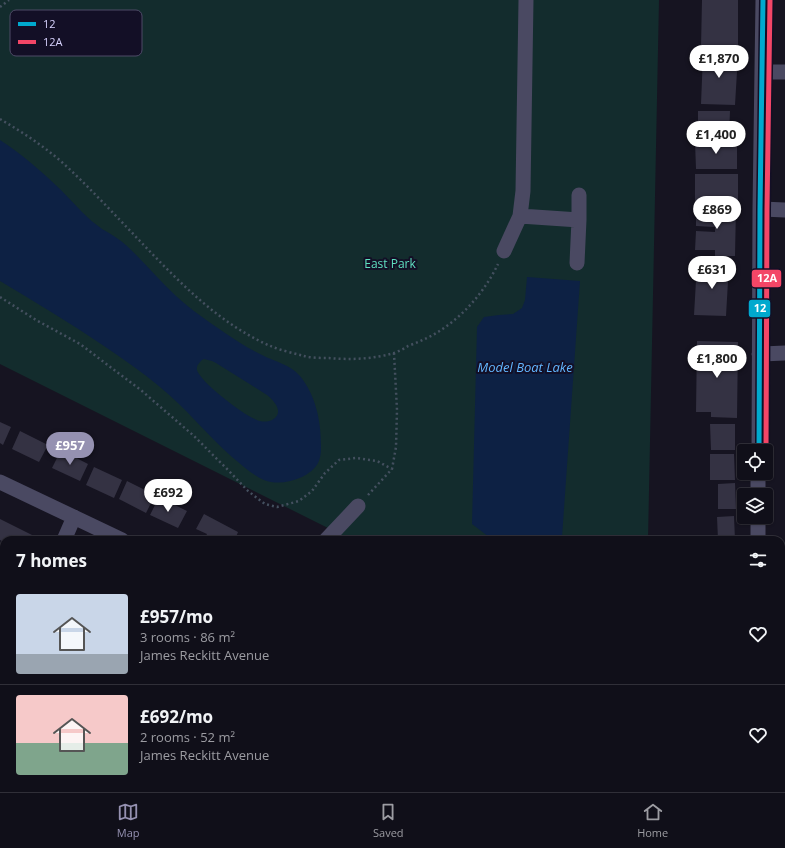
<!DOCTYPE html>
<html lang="en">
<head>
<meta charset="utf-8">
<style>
  :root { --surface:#100f19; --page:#1e1d26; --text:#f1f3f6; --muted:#9c9ca2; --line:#302f38; --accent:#9591b1 }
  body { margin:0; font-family:"Open Sans",sans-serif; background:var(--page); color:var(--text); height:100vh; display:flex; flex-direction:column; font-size:15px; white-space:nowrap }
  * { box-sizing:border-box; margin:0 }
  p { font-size:13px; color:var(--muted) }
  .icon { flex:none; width:22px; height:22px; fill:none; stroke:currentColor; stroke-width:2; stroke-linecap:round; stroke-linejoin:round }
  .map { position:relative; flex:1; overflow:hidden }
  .details { position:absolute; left:0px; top:536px; width:785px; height:256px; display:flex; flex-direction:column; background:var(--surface); border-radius:12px 12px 0 0; box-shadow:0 1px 3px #0004,0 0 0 1px var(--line) }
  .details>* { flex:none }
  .buttons { position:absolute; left:737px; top:444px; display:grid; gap:8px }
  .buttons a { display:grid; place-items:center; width:36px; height:36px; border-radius:4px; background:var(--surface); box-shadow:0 1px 3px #0004,0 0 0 1px var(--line); font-size:20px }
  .price { position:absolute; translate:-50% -34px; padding:0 9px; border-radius:14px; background:#fff; color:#222; font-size:13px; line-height:26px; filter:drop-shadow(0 1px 2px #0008) }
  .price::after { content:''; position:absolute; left:50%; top:24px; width:12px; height:9px; margin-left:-6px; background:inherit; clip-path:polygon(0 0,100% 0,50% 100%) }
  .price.selected { background:var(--accent); color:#fff }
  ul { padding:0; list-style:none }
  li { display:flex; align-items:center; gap:12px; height:100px; padding:0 16px }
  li+li { border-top:1px solid var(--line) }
  li span { display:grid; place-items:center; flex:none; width:112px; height:80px; border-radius:4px; color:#555 }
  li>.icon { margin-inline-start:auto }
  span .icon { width:48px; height:48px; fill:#fffc; stroke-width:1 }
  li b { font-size:17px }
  h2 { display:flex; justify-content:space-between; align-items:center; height:48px; padding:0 16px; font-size:17px }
  .menu { display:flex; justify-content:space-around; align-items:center; height:56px; border-top:1px solid var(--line); background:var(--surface); font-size:11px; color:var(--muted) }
  .menu a { display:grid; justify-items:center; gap:2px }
  .menu .selected { color:var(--accent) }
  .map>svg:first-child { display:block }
</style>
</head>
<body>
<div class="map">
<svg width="785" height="792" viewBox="0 0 785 792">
  <rect width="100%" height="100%" fill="#161421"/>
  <!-- green -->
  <path fill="#132c2d" d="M0,0h659l-11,540h-296l-352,-176z
    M218,788h124l8,4h-137z"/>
  <!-- water -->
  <path fill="#0d2144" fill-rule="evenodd" d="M0,140c22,14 42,32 61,50 7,7 14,15 21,22 6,6 13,12 20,17 9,5 17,10 25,17 17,16 32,34 49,50 15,14 32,25 49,37 12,8 24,16 37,22 13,7 28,9 38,21 16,20 21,45 21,70 0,5 0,11 -3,17 -3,6 -10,11 -16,14 -12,5 -25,8 -38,3 -12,-5 -22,-15 -32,-23 -25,-22 -46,-49 -72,-70 -18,-15 -37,-28 -56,-41 -34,-23 -69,-44 -104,-65zM204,359l8,2 4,2 51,32c4,3 10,9 11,15 1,9 -10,13 -18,11 -12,-2 -60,-39 -63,-51 -1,-4 2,-7 5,-10z
    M527,277l53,4 -18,256 -3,3h-66l-21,-16 5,-197 7,-10 15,-2 14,-1 9,-6 3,-8z"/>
  <!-- building -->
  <path fill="#343243" d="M702,0h36v48l-37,-1z
    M703,54l35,1 -3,50 -34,-1z
    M698,111h32l-1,25h-31z
    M695,142h42v27h-41z
    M695,174h43v27h-43z
    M696,207h40l-1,49h-20v-6h-20l1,-19 19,1v-5l-19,-1z
    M697,263l32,1 -3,52 -32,-1z
    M697,341l41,1 -1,76 -26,-1v-5h-15z
    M0,422l11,5 -8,18 -3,-2z
    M710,424h25v26h-24z
    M20,431l28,14 -9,17 -27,-13z
    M61,450l27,14 -8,17 -28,-13z
    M710,454h24l1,26h-25z
    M94,467l28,13 -8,18 -28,-13z
    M127,481l28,14 -9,18 -27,-14z
    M735,483l1,26h-18v-25z
    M159,497l28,14 -9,17 -28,-13z
    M204,514l34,18 -2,5 6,3h-38l3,-6 -11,-5z
    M734,516l1,24h-17l-1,-23z
    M0,519l36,18 7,3h-39v2l-4,-2z
    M783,558h2v25h-1z
    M783,622h2v26h-2z
    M783,653h2v26h-2z
    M0,732l4,5v28l-4,3z
    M83,788h30l1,1 -4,3h-31z
    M502,788h19l-2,4h-9z
    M529,788h20l8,4h-30z"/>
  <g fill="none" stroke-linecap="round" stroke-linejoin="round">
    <!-- path -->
    <path stroke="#44505f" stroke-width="2.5" stroke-dasharray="2 3" stroke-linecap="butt" d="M0,7l9,-7
      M0,119c22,13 44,27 64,45 26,24 50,50 74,75 39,41 79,83 130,106 11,5 25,8 36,11 8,2 17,2 25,2 21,2 45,1 65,-5 5,-2 10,-4 14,-7 13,-5 25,-10 36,-18 23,-16 42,-39 54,-64
      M0,297l36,23 44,24 62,47 52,45 35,35 19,20 17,13 12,3 22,-6 13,-10 13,-18 14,-13 17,-2 21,3 15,8
      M368,495l24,-26 4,-22 1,-37 -3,-57"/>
    <!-- minor -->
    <path stroke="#4a4962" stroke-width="15" d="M762,72h23
      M760,209l25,1
      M520,216l59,4 -2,43
      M579,220v-25
      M504,251l16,-35 3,-25 3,-191
      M759,354l26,-1
      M759,451l1,-242 3,-209
      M0,482l122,58
      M758,495v-22
      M64,540l10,-23
      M326,540l32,-34
      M758,540v-23
      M0,634l4,-3
      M781,727h4
      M631,788l8,4
      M25,792l5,-4
      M749,792l1,-4"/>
    <defs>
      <path id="bus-1" d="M759,451l1,-242 3,-209"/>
      <path id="bus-2" d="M766,451l1,-242 3,-209"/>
    </defs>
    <!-- bus-1 casing -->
    <use href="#bus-1" stroke="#130f26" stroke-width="8"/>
    <!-- bus-2 casing -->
    <use href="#bus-2" stroke="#130f26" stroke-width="8"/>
    <!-- bus-1 -->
    <use href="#bus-1" stroke="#00a9ce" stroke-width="5"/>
    <!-- bus-2 -->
    <use href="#bus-2" stroke="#f34667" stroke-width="5"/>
  </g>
  <g text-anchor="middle" stroke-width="4" stroke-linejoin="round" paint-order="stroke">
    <!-- park labels -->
    <g font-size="12" fill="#5fe0c0" stroke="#130f26">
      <text x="390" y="268">East Park</text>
    </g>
    <!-- water labels -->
    <g font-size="13" font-style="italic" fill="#62b6ff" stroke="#130f26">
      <text x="525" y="372">Model Boat Lake</text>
    </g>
  </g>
  <!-- legend -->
  <rect x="10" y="10" width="132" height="46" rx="6" fill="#130f26" stroke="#4e4a67" stroke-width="1"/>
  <rect x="18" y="22" width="18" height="4" fill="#00a9ce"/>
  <rect x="18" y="40" width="18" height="4" fill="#f34667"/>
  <g font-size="11" fill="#d9d4ff">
    <text x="43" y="28">12</text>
    <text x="43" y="46">12A</text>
  </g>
  <g stroke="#130f26" stroke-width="1.5">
    <rect x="751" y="269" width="31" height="19" rx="4" fill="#f34667"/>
    <rect x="748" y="299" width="23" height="19" rx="4" fill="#00a9ce"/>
  </g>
  <g font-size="11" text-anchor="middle" font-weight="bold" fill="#fff">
    <text x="767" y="282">12A</text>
    <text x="760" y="312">12</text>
  </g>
</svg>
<div class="buttons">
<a><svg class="icon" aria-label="locate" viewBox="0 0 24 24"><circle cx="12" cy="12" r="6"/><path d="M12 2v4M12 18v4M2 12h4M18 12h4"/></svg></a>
<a><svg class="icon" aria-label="layers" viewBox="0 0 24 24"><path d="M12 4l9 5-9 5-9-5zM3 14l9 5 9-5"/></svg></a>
</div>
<b class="price" style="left:719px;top:79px">£1,870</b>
<b class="price" style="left:716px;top:155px">£1,400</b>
<b class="price" style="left:717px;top:230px">£869</b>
<b class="price" style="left:712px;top:290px">£631</b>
<b class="price" style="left:717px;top:379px">£1,800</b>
<b class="price selected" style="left:70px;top:466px">£957</b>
<b class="price" style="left:168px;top:513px">£692</b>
<section class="details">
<h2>7 homes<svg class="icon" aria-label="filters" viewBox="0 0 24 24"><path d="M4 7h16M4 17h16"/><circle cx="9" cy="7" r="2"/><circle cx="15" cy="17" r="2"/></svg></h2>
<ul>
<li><span style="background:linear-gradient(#c9d6e8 75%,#9aa5b1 0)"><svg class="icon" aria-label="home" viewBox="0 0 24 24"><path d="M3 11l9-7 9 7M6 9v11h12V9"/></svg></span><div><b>£957/mo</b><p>3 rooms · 86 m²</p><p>James Reckitt Avenue</p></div><svg class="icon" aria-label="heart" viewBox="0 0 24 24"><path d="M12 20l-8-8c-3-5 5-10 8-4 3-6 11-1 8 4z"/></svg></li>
<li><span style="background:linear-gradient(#f6c9c9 60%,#7fa58c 0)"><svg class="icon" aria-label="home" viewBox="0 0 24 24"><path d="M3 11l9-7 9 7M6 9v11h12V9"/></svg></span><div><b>£692/mo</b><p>2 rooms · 52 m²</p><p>James Reckitt Avenue</p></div><svg class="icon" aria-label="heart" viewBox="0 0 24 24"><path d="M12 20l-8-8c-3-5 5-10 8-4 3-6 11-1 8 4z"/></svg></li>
</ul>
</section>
</div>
<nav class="menu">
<a class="selected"><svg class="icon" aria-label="map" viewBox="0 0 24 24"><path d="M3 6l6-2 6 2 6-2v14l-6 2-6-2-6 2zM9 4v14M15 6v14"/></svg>Map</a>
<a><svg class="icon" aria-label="saved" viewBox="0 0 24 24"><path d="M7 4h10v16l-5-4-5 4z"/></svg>Saved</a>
<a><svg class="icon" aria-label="home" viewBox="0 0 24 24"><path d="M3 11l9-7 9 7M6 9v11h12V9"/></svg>Home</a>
</nav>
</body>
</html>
